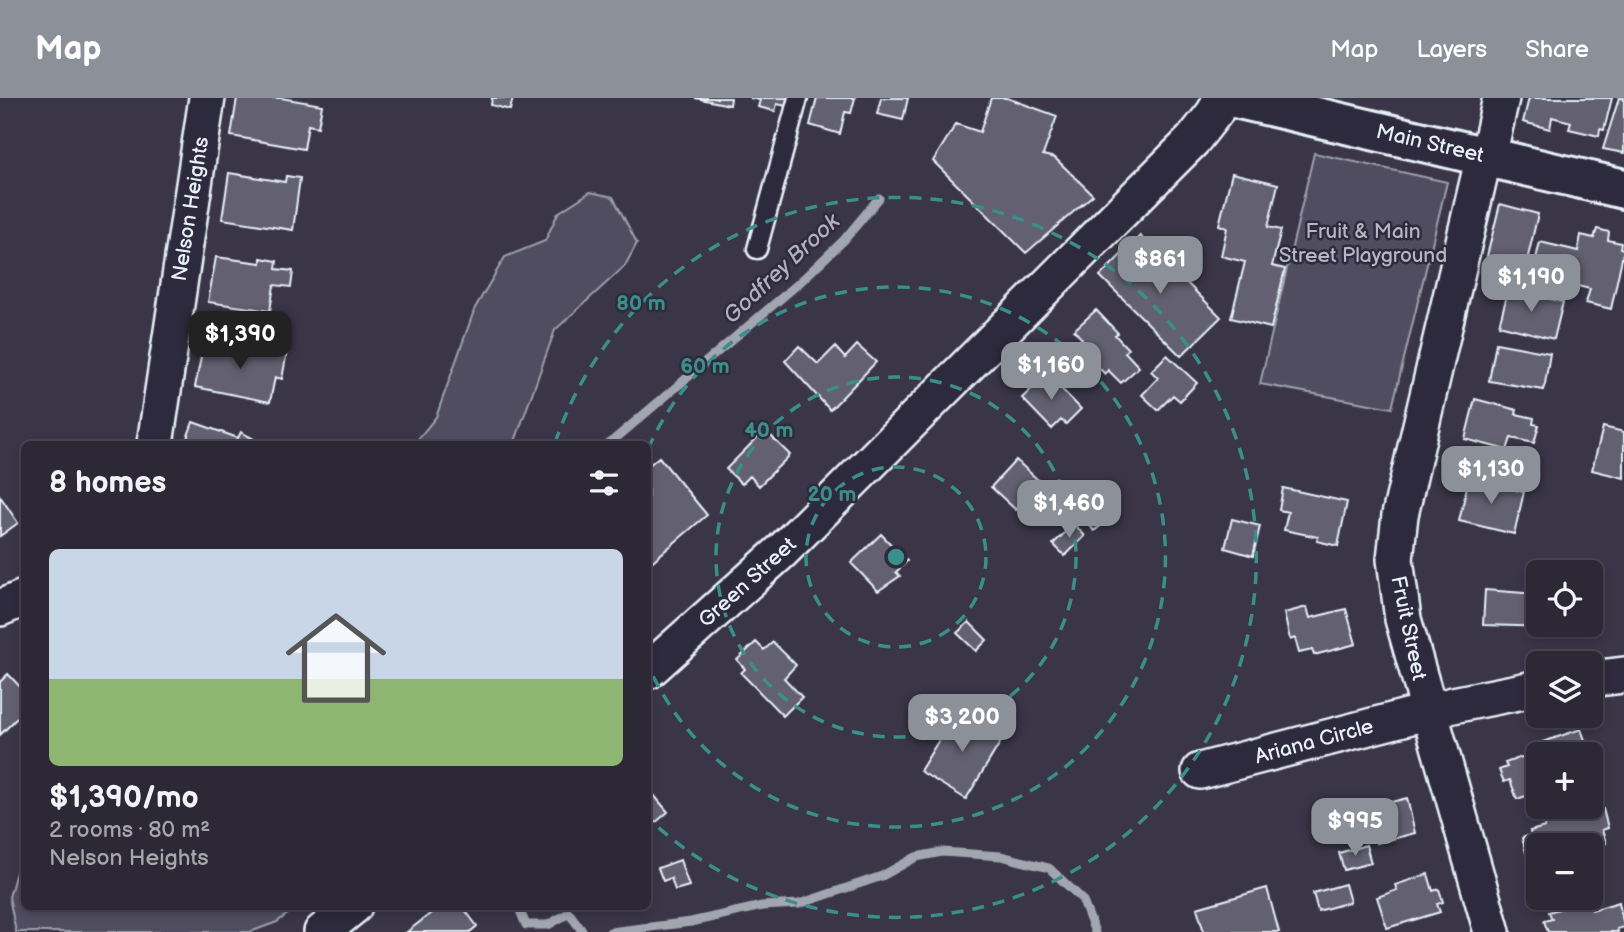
<!DOCTYPE html>
<html lang="en">
<head>
<meta charset="utf-8">
<style>
  :root { --surface:#2c2836; --page:#34303e; --text:#f1f3f6; --muted:#a6a6ad; --line:#484451; --accent:#8c9099 }
  body { margin:0; font-family:"Balsamiq Sans",sans-serif; background:var(--page); color:var(--text); height:100vh; display:flex; flex-direction:column; font-size:26px; white-space:nowrap }
  * { box-sizing:border-box; margin:0 }
  p { font-size:23px; color:var(--muted) }
  .icon { flex:none; width:38px; height:38px; fill:none; stroke:currentColor; stroke-width:2; stroke-linecap:round; stroke-linejoin:round }
  .map { position:relative; flex:1; overflow:hidden }
  .drawer { position:absolute; left:21px; top:343px; width:630px; height:469px; display:flex; flex-direction:column; background:var(--surface); border-radius:10px; box-shadow:0 4px 10px #0003,0 0 0 2px var(--line) }
  .drawer>* { flex:none }
  .controls { position:absolute; left:1526px; top:462px; display:grid; gap:14px }
  .controls a { display:grid; place-items:center; width:77px; height:77px; border-radius:10px; background:var(--surface); box-shadow:0 4px 10px #0003,0 0 0 2px var(--line); font-size:35px }
  .price { position:absolute; translate:-50% -60px; padding:0 16px; border-radius:14px; background:var(--accent); color:#fff; font-size:23px; line-height:46px; filter:drop-shadow(0 2px 4px #0008) }
  .price::after { content:''; position:absolute; left:50%; top:42px; width:21px; height:16px; margin-left:-10px; background:inherit; clip-path:polygon(0 0,100% 0,50% 100%) }
  .price.on { background:#222; color:#fff }
  ul { padding:0; list-style:none }
  li { display:grid; align-content:center; gap:14px; height:371px; padding:0 28px }
  li+li { border-top:2px solid var(--line) }
  li span { display:grid; place-items:center; height:217px; border-radius:10px; color:#555 }
  li>.icon { margin-inline-start:auto }
  span .icon { width:126px; height:126px; fill:#fffc; stroke-width:1 }
  li b { font-size:30px }
  h2 { display:flex; justify-content:space-between; align-items:center; height:84px; padding:0 28px; font-size:30px }
  header { display:flex; align-items:center; gap:42px; box-sizing:border-box; height:98px; padding:0 35px; background:var(--accent); color:#fff }
  header strong { font-size:33px }
  nav { display:flex; gap:38px; margin-inline-start:auto; font-size:24px }
  .map>svg:first-child { display:block }
</style>
</head>
<body>
<header>
<strong>Map</strong>
<nav><a>Map</a><a>Layers</a><a>Share</a></nav>
</header>
<div class="map">
<svg width="1624" height="834" viewBox="0 0 1624 834">
  <rect width="100%" height="100%" fill="#3a3648"/>
  <filter id="ink" filterUnits="userSpaceOnUse"><feTurbulence type="fractalNoise" baseFrequency=".0143" numOctaves="2"/><feDisplacementMap in="SourceGraphic" scale="14" xChannelSelector="R" yChannelSelector="G"/><feConvolveMatrix kernelMatrix="1 2 1 2 8 2 1 2 1" color-interpolation-filters="sRGB"/></filter>
  <g filter="url(#ink)">
    <!-- green -->
    <path fill="#504e5f" stroke="#9ca0ac" stroke-width="2" d="M1314,55l133,29 -55,226 -132,-24z
      M590,94l23,5 24,46 -12,23 -70,64 -41,114h-100l22,-27 39,-109 30,-51 40,-16 13,-28z
      M24,746v62l273,1 -20,15 -27,10h-234l-7,-35z"/>
    <g fill="none" stroke-linecap="round" stroke-linejoin="round">
      <!-- stream -->
      <path stroke="#a2a6b1" stroke-width="9" d="M609,346l190,-161 45,-43 35,-42
        M518,808l8,19h22l21,-12 14,19
        M610,834l81,-10 71,-16 37,-2 83,-28 34,-19 26,-5 59,4 48,12 33,31 13,33"/>
    </g>
    <!-- building -->
    <path fill="#636171" stroke="#e8f1f8" stroke-width="2" d="M237,0h44l41,7 -4,22 -10,-2 -4,24 -73,-13z
      M492,0h21l-3,12 -19,-5z
      M695,0h36l-1,7z
      M750,0h39l-2,8 -10,-2 -2,7 -17,-4 2,-7z
      M817,0h38l-4,15 -6,-1 -5,22 -30,-9z
      M881,0h27l-5,22 -26,-6z
      M991,0h16l50,18 -14,39 12,3 38,37 -67,58 -93,-92 23,-37 24,8z
      M1529,0h83l-8,32 -4,-1 -1,7 -30,-7 2,-7 -19,-5 -2,12 -27,-7z
      M1619,0h5v55l-21,-4z
      M229,75l56,9 1,-6 14,2 -7,52 -71,-11z
      M1232,75l46,11 -10,43 13,3 -9,36 13,3 -14,59 -40,-10 14,-56 -24,-6 6,-28 -8,-3z
      M1500,106l38,10 -12,51 -5,-1 -4,15 -21,-5 -1,4 -8,-2 5,-19 -5,-1z
      M1597,131l12,3 -1,8 13,3 -1,5 4,1 -13,60 -25,-6 4,-14 -58,-14 8,-33 38,9 3,-16 13,3z
      M1140,138l81,81 -40,39 -81,-80z
      M216,159l45,6v-5l16,3 -1,8 17,2 -2,16 -17,-2 -4,26 -62,-9z
      M1509,190l54,14 -9,37 -55,-14z
      M1096,212l22,23 -3,2 13,14 -3,3 14,15 -18,16 -13,-13 -3,4 -29,-29 6,-6 -8,-9z
      M204,244l59,12 1,-7 23,5 -5,27 -7,-2 -5,25 -75,-15z
      M1496,245l54,10 -6,37 -55,-9z
      M857,247l19,17 -46,48 -45,-49 14,-15 19,18 17,-17 10,11z
      M1167,257l30,28 -17,18 -7,-6 -15,15 -16,-15 16,-17 -7,-7z
      M1047,276l34,35 -15,15 -5,-4 -9,9 -30,-31z
      M1475,301l42,11 -1,4 18,4 -1,6 6,1 -5,18 -23,-5 -4,12 -42,-11z
      M193,324l45,16 3,-6 22,12h-78z
      M1603,329l21,5v46l-32,-8z
      M765,332l25,25 -31,31 -9,-10 -8,8 -16,-15z
      M659,359l48,58 -59,50v-99z
      M1016,362l32,29 -12,13 -7,-6 -13,14 -25,-23z
      M1469,380l55,14 -10,42 -55,-13z
      M1283,390l64,14 -9,44 -21,-5 1,-4 -34,-7 4,-18 -9,-2z
      M0,398l18,27 -18,13z
      M1098,409l10,13 -14,11 -10,-13z
      M1232,421l28,7 -7,30 -28,-8z
      M1074,426l11,12 -20,20 -12,-12z
      M881,436l26,27 -11,11 4,4 -22,15 -27,-28z
      M1485,492l53,4v31h15l-1,2 -69,-2z
      M1307,509l3,11 36,-9 10,35 -42,11 -2,-5 -13,3 -4,-15 -5,2 -6,-27z
      M969,524l18,18 -11,11 -19,-18z
      M756,544l8,8 9,-8 23,23 -12,13 18,19 -19,19 -42,-43 4,-4 -8,-9z
      M8,576l16,17v20l-24,24v-53z
      M957,612l46,28 -37,61 -46,-28z
      M1581,631l9,25h-52v38l-21,7 -7,-19 -6,2 -5,-12 8,-3 -2,-4 34,-12 -2,-7z
      M648,690l20,24 -20,17z
      M1407,700l8,35 -38,10 -9,-35z
      M1603,711l5,19 -6,2 4,13 -12,3 2,9 -5,2v-12h-53l-2,22 -3,-12 -6,1 -5,-18 9,-3 -1,-4 15,-4 -1,-6 22,-6 1,4z
      M1366,747l5,18 -27,7 -5,-17z
      M680,762l9,26 -14,4 -4,-12 -8,3 -5,-13z
      M1428,776l5,17 6,-2 4,13 -6,2 3,8 -53,16 -10,-31 20,-7 -2,-5z
      M1345,786l5,18 -32,9 -5,-18z
      M1267,790l12,44h-75l-7,-24z
      M1589,802l3,10 27,-8 5,25 -7,2 1,3h-70l-4,-11 8,-2 -3,-7z
      M440,808h22l15,20 -7,6h-63z"/>
    <g fill="none" stroke-linecap="round" stroke-linejoin="round">
      <defs>
        <path id="lane" d="M757,151l41,-151"/>
        <path id="street" d="M1484,58l-84,359 -5,44 8,60 89,313
          M1488,59l13,-59
          M155,346l52,-346
          M0,510l24,-10
          M648,573l134,-120 411,-411 22,-28 6,-14
          M1591,581l33,-4
          M1200,673l253,-66 85,-17
          M322,834l32,-26"/>
        <path id="primary" d="M1235,0l389,91"/>
      </defs>
      <!-- lane casing -->
      <use href="#lane" stroke="#e8f1f8" stroke-width="23"/>
      <!-- street casing -->
      <use href="#street" stroke="#e8f1f8" stroke-width="40"/>
      <!-- primary casing -->
      <use href="#primary" stroke="#e8f1f8" stroke-width="44"/>
      <!-- lane -->
      <use href="#lane" stroke="#2f2a3d" stroke-width="18"/>
      <!-- street -->
      <use href="#street" stroke="#2f2a3d" stroke-width="35"/>
      <!-- primary -->
      <use href="#primary" stroke="#2f2a3d" stroke-width="38"/>
    </g>
  </g>
  <!-- distance rings -->
  <g fill="none" stroke="#3a8f8a" stroke-width="3.5" stroke-dasharray="12 9">
    <circle cx="896" cy="459" r="90"/>
    <circle cx="896" cy="459" r="180"/>
    <path d="M648 351A270 270 0 1 1 648 567"/>
    <path d="M555 345A360 360 0 1 1 648 720"/>
  </g>
  <g text-anchor="middle" stroke-width="5" stroke-linejoin="round" paint-order="stroke">
    <!-- street labels -->
    <g font-size="21" fill="#e8f1f8" stroke="#2f2a3d">
      <text transform="translate(1430 45) rotate(13)" y="7">Main Street</text>
      <text transform="translate(190 111) rotate(-81)" y="7">Nelson Heights</text>
      <text transform="translate(747 484) rotate(-42)" y="7">Green Street</text>
      <text transform="translate(1409 530) rotate(78)" y="7">Fruit Street</text>
      <text transform="translate(1314 643) rotate(-15)" y="7">Ariana Circle</text>
    </g>
    <!-- park labels -->
    <g font-size="21" fill="#b3b8c2" stroke="#2f2a3d">
      <text x="1363" y="140">Fruit &amp; Main<tspan x="1363" dy="24">Street Playground</tspan></text>
    </g>
    <!-- water labels -->
    <g font-size="23" font-style="italic" fill="#aeb2bd" stroke="#2f2a3d">
      <text transform="translate(781 170) rotate(-43)" y="8">Godfrey Brook</text>
    </g>
  </g>
  <circle cx="896" cy="459" r="10" fill="#3a8f8a" stroke="#2f2a3d" stroke-width="3.5"/>
  <g font-size="21" text-anchor="middle" font-weight="bold" fill="#3a8f8a" stroke="#2f2a3d" stroke-width="5" stroke-linejoin="round" paint-order="stroke">
    <text x="641" y="212">80 m</text>
    <text x="705" y="275">60 m</text>
    <text x="769" y="339">40 m</text>
    <text x="832" y="403">20 m</text>
  </g>
</svg>
<div class="controls">
<a><svg class="icon" aria-label="locate" viewBox="0 0 24 24"><circle cx="12" cy="12" r="6"/><path d="M12 2v4M12 18v4M2 12h4M18 12h4"/></svg></a>
<a><svg class="icon" aria-label="layers" viewBox="0 0 24 24"><path d="M12 4l9 5-9 5-9-5zM3 14l9 5 9-5"/></svg></a>
<a>+</a>
<a>−</a>
</div>
<b class="price" style="left:1160px;top:198px">$861</b>
<b class="price" style="left:1531px;top:216px">$1,190</b>
<b class="price on" style="left:240px;top:273px">$1,390</b>
<b class="price" style="left:1051px;top:304px">$1,160</b>
<b class="price" style="left:1491px;top:408px">$1,130</b>
<b class="price" style="left:1069px;top:442px">$1,460</b>
<b class="price" style="left:962px;top:656px">$3,200</b>
<b class="price" style="left:1355px;top:760px">$995</b>
<section class="drawer">
<h2>8 homes<svg class="icon" aria-label="filters" viewBox="0 0 24 24"><path d="M4 7h16M4 17h16"/><circle cx="9" cy="7" r="2"/><circle cx="15" cy="17" r="2"/></svg></h2>
<ul>
<li><span style="background:linear-gradient(#c9d6e8 60%,#8fb573 0)"><svg class="icon" aria-label="home" viewBox="0 0 24 24"><path d="M3 11l9-7 9 7M6 9v11h12V9"/></svg></span><div><b>$1,390/mo</b><p>2 rooms · 80 m²</p><p>Nelson Heights</p></div></li>
</ul>
</section>
</div>
</body>
</html>
